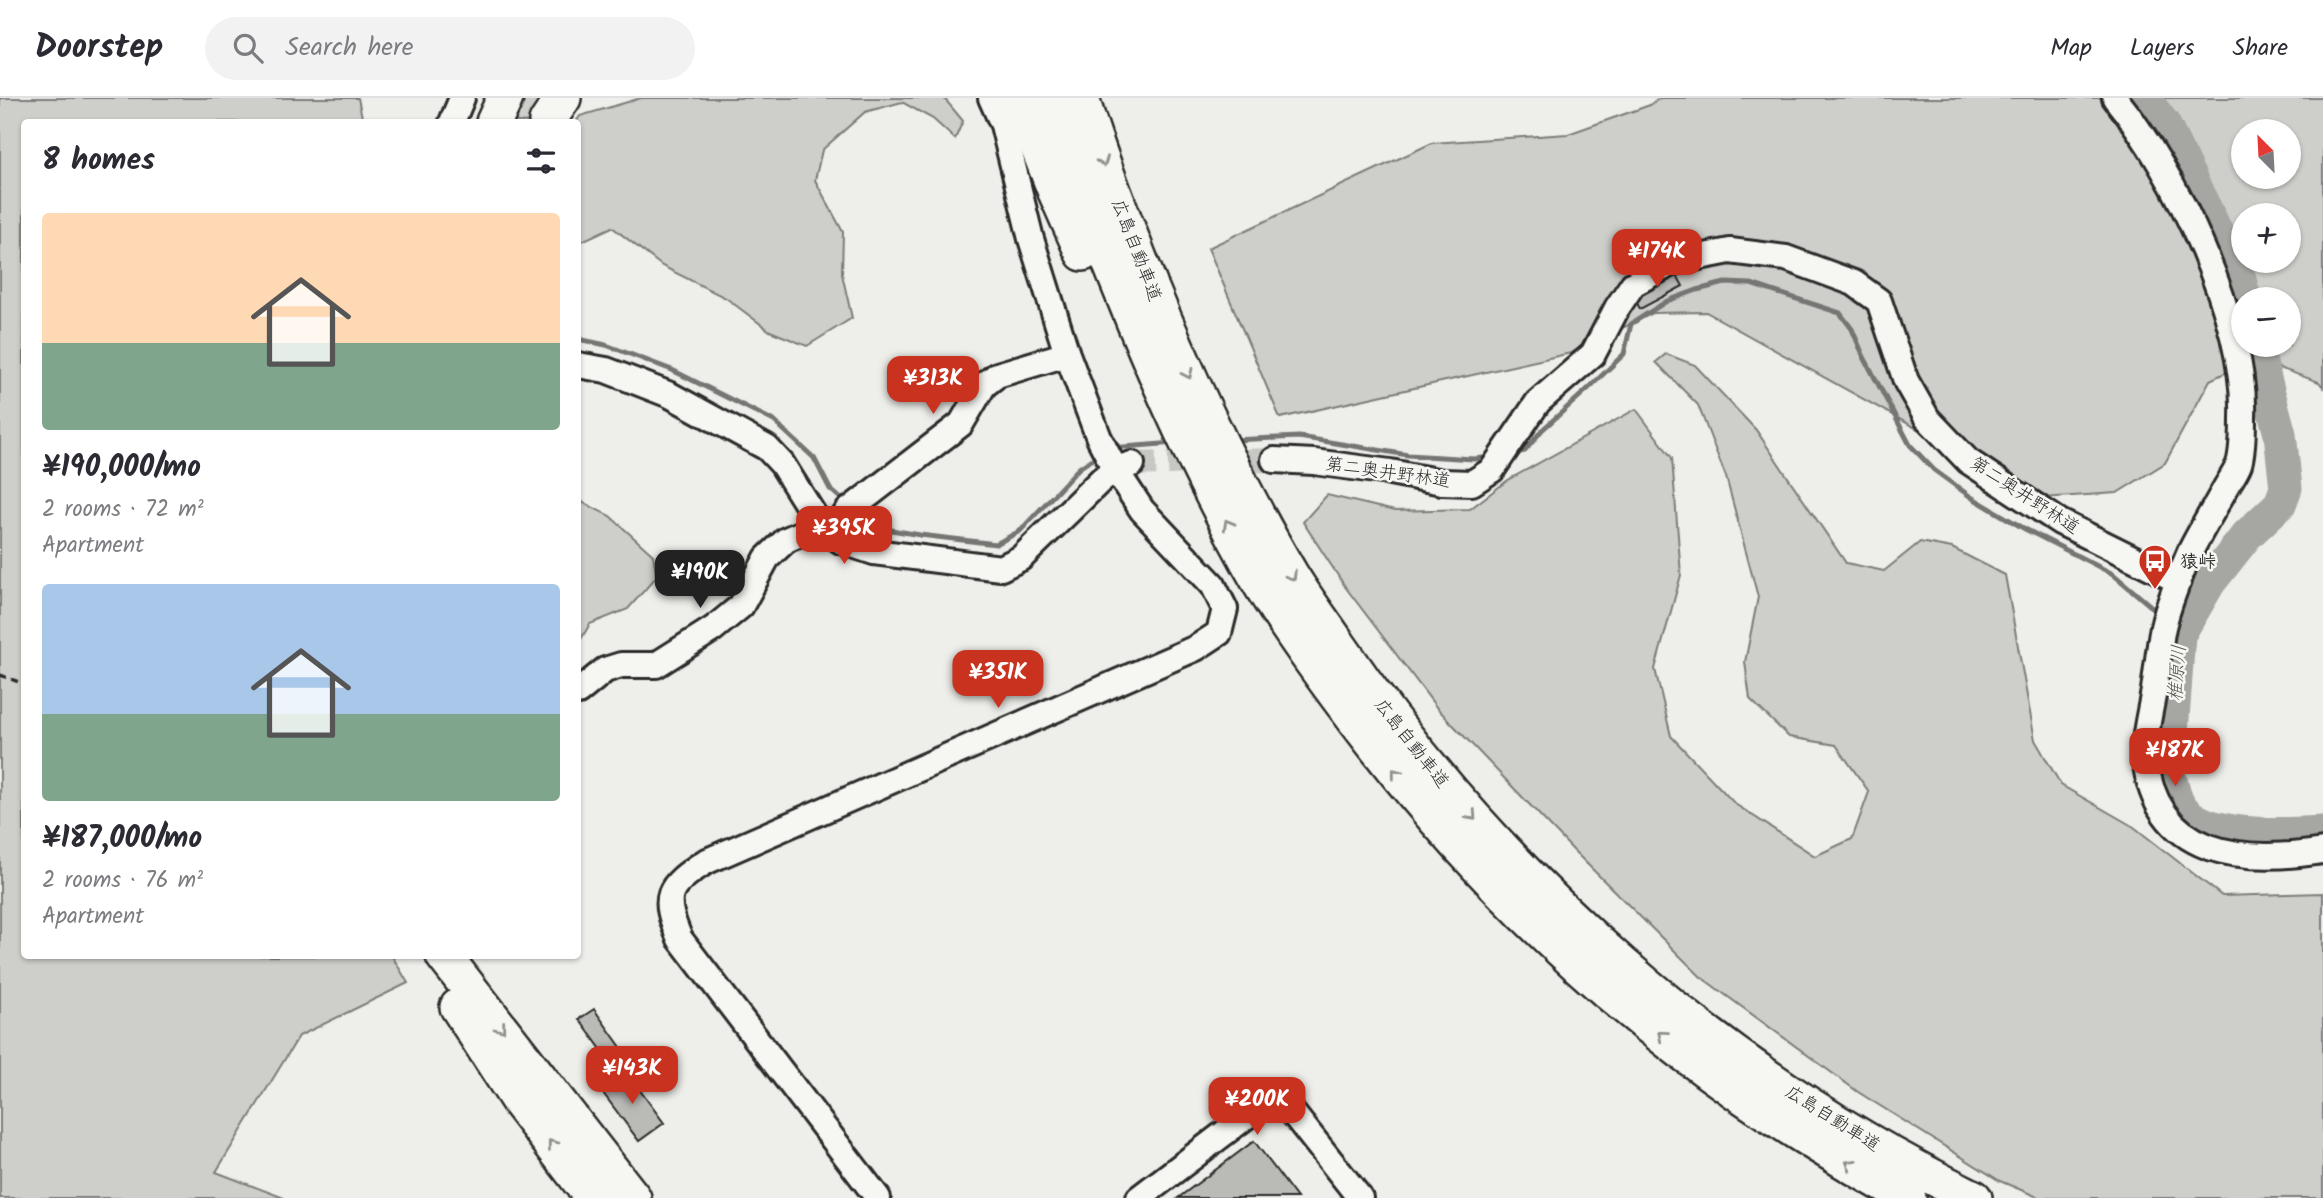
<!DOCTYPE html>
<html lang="en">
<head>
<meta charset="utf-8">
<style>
  :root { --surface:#fff; --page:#f2f2f3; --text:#2b2b33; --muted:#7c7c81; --line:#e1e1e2; --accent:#c8321e }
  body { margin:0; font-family:Kalam,"Klee One",sans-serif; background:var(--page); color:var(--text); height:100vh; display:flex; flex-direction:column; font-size:26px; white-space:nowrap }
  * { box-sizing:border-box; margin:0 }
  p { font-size:23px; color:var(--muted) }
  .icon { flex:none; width:38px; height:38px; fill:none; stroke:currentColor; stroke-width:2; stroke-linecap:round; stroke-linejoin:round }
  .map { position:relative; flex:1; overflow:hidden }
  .panel { position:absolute; left:21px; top:21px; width:560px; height:840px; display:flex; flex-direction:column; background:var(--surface); border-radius:7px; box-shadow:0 2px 5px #0004 }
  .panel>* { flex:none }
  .needle { width:46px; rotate:336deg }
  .tools { position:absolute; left:2231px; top:21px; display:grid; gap:14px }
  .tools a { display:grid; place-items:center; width:70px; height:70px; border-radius:50%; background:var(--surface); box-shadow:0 2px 5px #0004; font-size:35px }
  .price { position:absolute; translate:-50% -60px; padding:0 16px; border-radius:14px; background:var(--accent); color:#fff; font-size:23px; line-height:46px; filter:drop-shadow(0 2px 4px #0008) }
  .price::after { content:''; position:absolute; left:50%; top:42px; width:21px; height:16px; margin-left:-10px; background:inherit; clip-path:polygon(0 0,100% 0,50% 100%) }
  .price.active { background:#222; color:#fff }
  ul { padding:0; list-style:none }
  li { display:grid; align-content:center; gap:14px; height:371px; padding:0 21px }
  li span { display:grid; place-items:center; height:217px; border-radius:7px; color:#555 }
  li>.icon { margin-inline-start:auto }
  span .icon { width:126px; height:126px; fill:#fffc; stroke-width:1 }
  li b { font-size:30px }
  h2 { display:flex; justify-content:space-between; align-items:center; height:84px; padding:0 21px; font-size:30px }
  header { display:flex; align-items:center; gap:42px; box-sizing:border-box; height:98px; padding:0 35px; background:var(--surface); border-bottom:2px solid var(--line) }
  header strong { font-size:33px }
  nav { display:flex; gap:38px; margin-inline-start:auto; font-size:24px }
  .search { width:490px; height:63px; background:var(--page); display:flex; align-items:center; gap:18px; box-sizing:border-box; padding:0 24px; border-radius:38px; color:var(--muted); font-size:26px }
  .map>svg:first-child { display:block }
</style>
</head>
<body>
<header>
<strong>Doorstep</strong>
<div class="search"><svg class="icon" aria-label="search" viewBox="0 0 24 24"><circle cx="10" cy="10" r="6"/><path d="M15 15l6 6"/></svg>Search here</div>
<nav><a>Map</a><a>Layers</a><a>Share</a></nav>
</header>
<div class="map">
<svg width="2323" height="1100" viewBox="0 0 2323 1100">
  <rect width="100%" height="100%" fill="#eeeeea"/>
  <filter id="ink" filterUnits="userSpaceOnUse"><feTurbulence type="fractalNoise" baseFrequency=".0143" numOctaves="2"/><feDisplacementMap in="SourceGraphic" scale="14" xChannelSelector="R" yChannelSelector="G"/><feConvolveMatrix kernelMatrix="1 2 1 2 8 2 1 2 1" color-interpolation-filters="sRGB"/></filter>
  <g filter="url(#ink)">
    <!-- green -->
    <path fill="#cececa" stroke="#7c7c7a" stroke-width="2" fill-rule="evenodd" d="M0,0h358l5,24h-339v834h368l16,27 -109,53 -83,136 68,26h-284z
      M516,0h26l-15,24h-21z
      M641,0h303l19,23 -8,18 -22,-20 -31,-17 -37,10 -43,38 -7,30 28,52 -1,42 10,44 -45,28 -37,-15 -44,-33 -64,-32 -50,-39 -34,16 -2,-121 4,-6z
      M1660,0h663v289l-4,-5 -65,-23 -44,21 -45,83 -48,30 -75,5 -336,-186 -53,1 -82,40 -291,65 -72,-170 224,-105 136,-9 82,-29zM2244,33h45v46h-45zM2244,117h45v46h-45zM2244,201h45v46h-45z
      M1666,256l29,11 61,65 90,133 38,8 36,-29 32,6 53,27 30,165 26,45 73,42 88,69 101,-3v305h-283l-40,-17 -142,-89 -157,-115 -128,-127 -136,-142 -91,-120 -43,-66 24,-27 68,16 75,-2 38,-29 128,-71 36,49 9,117 -26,94 16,67 64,68 80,52 37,-17 17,-47 -33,-47 -47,-8 -39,-38 -5,-37 13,-65 -32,-120 -28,-72 -42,-43z
      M578,402l32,16 43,39 4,21 -29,33 -38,15 -12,20z"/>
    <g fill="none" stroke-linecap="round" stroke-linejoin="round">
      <!-- stream -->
      <path stroke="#757573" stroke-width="5" d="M578,241l28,6 66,25 102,51 40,37 16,31 17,15
        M1233,342l66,-3 109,18 66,4 17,-2
        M1111,350l64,-5
        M1515,355l10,-2 17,-21 48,-43 34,-33 7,-30 36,-23 30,-11 28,-7 26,1 89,29 12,16 11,26 47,90 24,25 37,27 54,32 88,45 40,34 6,2
        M857,415l17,14 46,8 76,9 24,-13 59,-63 21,-14
        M2172,517l15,5"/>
      <!-- river -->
      <path stroke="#a6a6a3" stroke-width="33" d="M2144,0l20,26 76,155 5,20
        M2256,247l24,89 6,54 -6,16 -33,31 -37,47 -31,53 -10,140c4,10 5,20 11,30 22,35 106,29 143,27"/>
    </g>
    <!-- building -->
    <path fill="#babab7" stroke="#2b2b2b" stroke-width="2" d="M1674,172l9,16 -43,23 -8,-16z
      M594,911l29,41 -14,10 -30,-41z
      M625,972l39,53 -25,18 -39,-52z
      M1254,1043l43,57h-119z"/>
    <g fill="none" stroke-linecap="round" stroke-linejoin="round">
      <!-- minor-tunnel -->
      <path stroke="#c7c7c4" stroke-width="24" stroke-dasharray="24 12" stroke-linecap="butt" d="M1132,366l142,-4"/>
      <defs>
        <path id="minor" d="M2115,0c60,73 132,223 128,319 0,14 0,34 -4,47 -3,8 -9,16 -13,23 -12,22 -25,43 -36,65 -10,23 -21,50 -27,75 -4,20 -6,42 -9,63 -3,19 -11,48 -9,68 11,99 97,106 178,93
          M452,24l10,-24
          M578,267l28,5 64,25 97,53 15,16 38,61 21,16 33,11 127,16 20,-10 80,-78 14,-11 17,-5
          M1274,362l40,2 76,10 52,10 30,1 20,-13 46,-68 55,-48 24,-46 16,-24 41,-22 56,-11 56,7 68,25 25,18 27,80 21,37 41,43 92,61 119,59
          M831,436l17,-23 113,-87 23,-39 13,-10 70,-21
          M578,594l27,-22 16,-5h35l57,-36 28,-23 26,-48 19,-18 34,-15
          M878,1100l-198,-259c-19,-44 -13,-52 25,-77l491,-214 23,-15 6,-24 -12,-24 -71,-75 -27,-41 -16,-31 -32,-84 -36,-115 -28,-114 -12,-27
          M1139,1100l138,-105 83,105"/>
        <path id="highway" d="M1019,0l37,94 27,61
          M1051,0c20,67 46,132 72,196 40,100 85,198 139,292 32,53 70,104 108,153 91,117 197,226 315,315 70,54 146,100 223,144
          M1081,0c19,63 44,125 68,186 41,99 86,197 141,290 15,25 33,48 49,72 160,234 380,428 635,552
          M494,24l11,-24
          M547,24l16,-24
          M444,858l189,242
          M458,909l62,96 73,95"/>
      </defs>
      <!-- minor casing -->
      <use href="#minor" stroke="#2b2b2b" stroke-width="30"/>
      <!-- highway casing -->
      <use href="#highway" stroke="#2b2b2b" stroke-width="40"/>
      <!-- path -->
      <path stroke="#2b2b2b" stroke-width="3.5" stroke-dasharray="7 5" stroke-linecap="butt" d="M0,577l24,9"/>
      <!-- minor -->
      <use href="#minor" stroke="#f6f6f2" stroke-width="24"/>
      <!-- highway -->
      <use href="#highway" stroke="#f6f6f2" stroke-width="35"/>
    </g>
    <!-- one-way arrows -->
    <defs><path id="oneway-chevron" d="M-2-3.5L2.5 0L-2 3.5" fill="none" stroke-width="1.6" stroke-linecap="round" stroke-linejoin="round" transform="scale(1.75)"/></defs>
    <g stroke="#90908e">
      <use href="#oneway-chevron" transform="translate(1103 64) rotate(70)"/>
      <use href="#oneway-chevron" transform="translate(1188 276) rotate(65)"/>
      <use href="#oneway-chevron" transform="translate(1228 426) rotate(-119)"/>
      <use href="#oneway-chevron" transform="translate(1292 478) rotate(58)"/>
      <use href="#oneway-chevron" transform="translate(1396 675) rotate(-128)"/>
      <use href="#oneway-chevron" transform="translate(1472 718) rotate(48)"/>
      <use href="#oneway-chevron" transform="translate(501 930) rotate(52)"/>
      <use href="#oneway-chevron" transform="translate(1662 937) rotate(-140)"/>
      <use href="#oneway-chevron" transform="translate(552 1046) rotate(-128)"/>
      <use href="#oneway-chevron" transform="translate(1850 1066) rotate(-150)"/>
    </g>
  </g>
  <!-- icons -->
  <defs>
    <symbol id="bus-pin" viewBox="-11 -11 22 30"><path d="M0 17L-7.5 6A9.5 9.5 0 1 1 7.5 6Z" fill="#c8321e" stroke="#f6f6f2"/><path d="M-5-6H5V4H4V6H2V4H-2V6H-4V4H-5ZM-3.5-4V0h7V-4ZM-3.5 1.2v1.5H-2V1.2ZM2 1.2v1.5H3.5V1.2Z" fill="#fff"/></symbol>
  </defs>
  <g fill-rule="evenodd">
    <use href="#bus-pin" x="2136" y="444" width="38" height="52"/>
  </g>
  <g text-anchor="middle" stroke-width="5" stroke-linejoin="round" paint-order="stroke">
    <!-- street labels -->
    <g font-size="18" fill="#2b2b2b" stroke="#f6f6f2">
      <text transform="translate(1137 152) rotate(69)" y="6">広島自動車道</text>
      <text transform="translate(1388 374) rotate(8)" y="6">第二奥井野林道</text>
      <text transform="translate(2025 397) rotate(33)" y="6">第二奥井野林道</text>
      <text transform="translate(1412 645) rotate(52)" y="6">広島自動車道</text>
      <text transform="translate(1833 1020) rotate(32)" y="6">広島自動車道</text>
    </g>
    <!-- poi labels -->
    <g font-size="18" font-weight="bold" fill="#2b2b2b" stroke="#f6f6f2" text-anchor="start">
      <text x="2180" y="469">猿峠</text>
    </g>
    <!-- water labels -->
    <g font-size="19" font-style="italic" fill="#565655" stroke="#f6f6f2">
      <text transform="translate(2176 575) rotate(-86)" y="7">椎原川</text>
    </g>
  </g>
</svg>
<div class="tools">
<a><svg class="needle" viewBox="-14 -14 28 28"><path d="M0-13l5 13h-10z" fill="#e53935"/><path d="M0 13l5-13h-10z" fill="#7c7c81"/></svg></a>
<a>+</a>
<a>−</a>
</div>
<b class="price" style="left:1657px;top:191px">¥174K</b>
<b class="price" style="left:933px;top:318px">¥313K</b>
<b class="price" style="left:844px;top:468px">¥395K</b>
<b class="price active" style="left:700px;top:512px">¥190K</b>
<b class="price" style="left:998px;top:612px">¥351K</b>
<b class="price" style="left:2175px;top:690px">¥187K</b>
<b class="price" style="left:632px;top:1008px">¥143K</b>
<b class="price" style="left:1257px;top:1039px">¥200K</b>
<section class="panel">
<h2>8 homes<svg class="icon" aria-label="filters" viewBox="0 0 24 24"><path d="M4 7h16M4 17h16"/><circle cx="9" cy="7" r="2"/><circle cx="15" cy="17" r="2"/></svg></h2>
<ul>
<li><span style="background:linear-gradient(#ffd9b3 60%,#7fa58c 0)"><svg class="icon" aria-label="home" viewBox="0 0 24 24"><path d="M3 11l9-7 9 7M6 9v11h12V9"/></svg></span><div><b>¥190,000/mo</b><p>2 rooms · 72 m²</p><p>Apartment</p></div></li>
<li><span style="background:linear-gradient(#a9c7e8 60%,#7fa58c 0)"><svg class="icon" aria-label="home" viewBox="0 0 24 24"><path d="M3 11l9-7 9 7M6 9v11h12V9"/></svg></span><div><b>¥187,000/mo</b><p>2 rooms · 76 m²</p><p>Apartment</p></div></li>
</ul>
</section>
</div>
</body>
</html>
